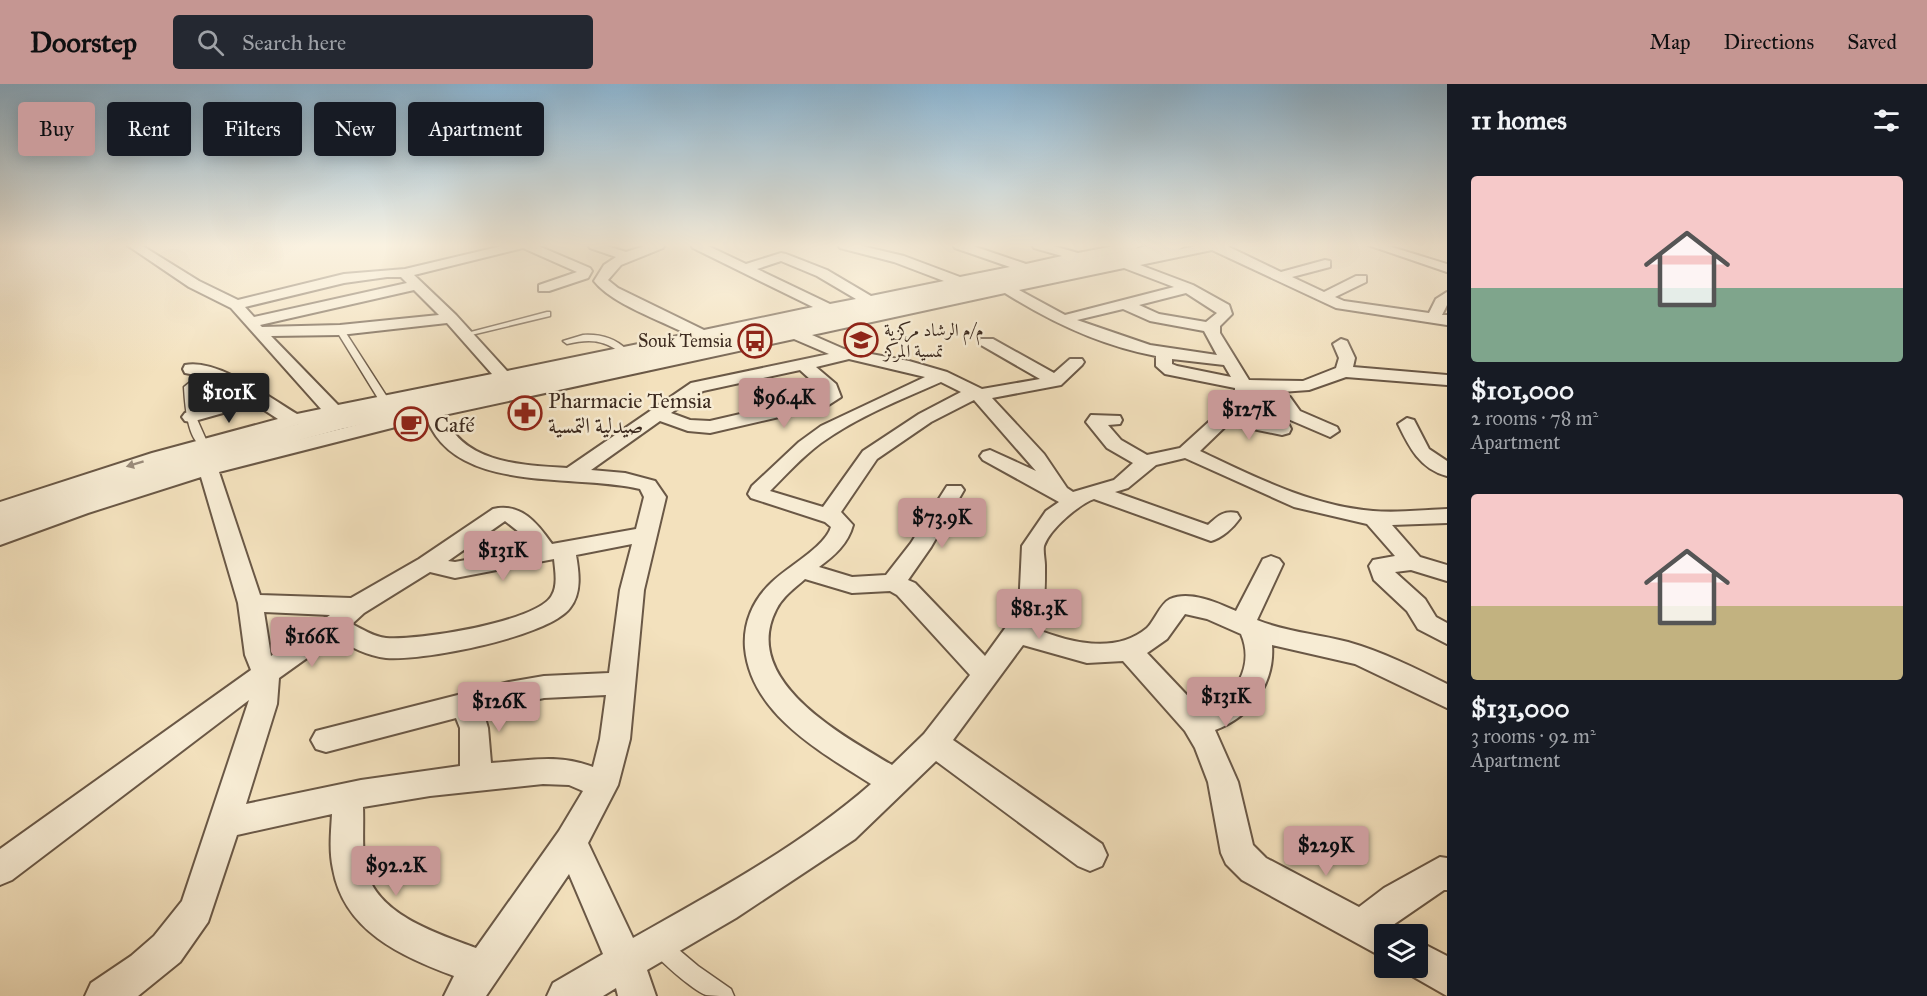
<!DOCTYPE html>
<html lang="en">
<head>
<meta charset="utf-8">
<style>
  :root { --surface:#171b24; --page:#242831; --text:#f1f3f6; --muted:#9ea1a6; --accent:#c59692 }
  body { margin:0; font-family:"IM FELL Great Primer",Amiri,serif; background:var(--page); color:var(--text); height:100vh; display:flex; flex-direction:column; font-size:22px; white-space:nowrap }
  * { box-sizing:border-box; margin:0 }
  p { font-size:20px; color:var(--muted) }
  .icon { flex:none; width:33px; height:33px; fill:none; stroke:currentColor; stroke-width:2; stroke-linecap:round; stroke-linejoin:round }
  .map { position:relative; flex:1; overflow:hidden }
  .details { display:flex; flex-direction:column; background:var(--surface); width:480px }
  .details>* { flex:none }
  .guide { position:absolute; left:18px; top:18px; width:570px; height:54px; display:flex; gap:12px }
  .buttons { position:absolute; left:1374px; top:840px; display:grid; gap:12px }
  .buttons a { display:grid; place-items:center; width:54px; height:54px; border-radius:6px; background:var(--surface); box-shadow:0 3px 15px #0003; font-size:30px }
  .price { position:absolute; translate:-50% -51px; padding:0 14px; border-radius:6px; background:var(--accent); color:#111; font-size:20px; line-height:39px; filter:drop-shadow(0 2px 3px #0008) }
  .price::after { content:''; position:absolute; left:50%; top:36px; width:18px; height:14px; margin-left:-9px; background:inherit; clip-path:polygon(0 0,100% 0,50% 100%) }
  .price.selected { background:#222; color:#fff }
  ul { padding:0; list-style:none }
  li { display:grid; align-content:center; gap:12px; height:318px; padding:0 24px }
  li span { display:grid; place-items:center; height:186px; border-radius:6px; color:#555 }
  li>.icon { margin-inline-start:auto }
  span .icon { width:108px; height:108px; fill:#fffc; stroke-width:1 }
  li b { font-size:26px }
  h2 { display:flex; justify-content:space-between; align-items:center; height:72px; padding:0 24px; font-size:26px }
  .tag { padding:0 21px; border-radius:6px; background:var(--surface); box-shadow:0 3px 15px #0003; font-size:21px; line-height:54px }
  .tag.selected { background:var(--accent); color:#111 }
  header { display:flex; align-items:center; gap:36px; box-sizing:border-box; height:84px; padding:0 30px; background:var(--accent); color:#111 }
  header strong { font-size:28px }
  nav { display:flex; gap:33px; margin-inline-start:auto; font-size:21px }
  .search { width:420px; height:54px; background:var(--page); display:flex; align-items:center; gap:15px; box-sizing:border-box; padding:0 21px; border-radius:6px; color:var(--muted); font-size:22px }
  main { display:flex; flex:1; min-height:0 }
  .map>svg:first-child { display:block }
</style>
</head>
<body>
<header>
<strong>Doorstep</strong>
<div class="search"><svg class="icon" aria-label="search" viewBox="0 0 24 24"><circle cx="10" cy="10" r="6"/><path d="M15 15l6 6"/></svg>Search here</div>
<nav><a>Map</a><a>Directions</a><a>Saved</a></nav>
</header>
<main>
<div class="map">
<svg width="1447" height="912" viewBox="0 0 1447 912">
  <rect width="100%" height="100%" fill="#f3e1bd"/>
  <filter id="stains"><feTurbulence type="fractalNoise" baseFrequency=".00333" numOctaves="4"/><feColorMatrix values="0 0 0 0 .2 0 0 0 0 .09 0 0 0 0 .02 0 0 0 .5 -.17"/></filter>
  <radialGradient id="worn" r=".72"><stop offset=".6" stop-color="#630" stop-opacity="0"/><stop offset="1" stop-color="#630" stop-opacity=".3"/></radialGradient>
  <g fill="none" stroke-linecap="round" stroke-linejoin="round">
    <defs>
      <path id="lane" d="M547,228h3v4l-83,20 -4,-2z
        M337,244l7,2 45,70 -2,2h-6l-2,-2 -43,-70z
        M583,251c17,-1 32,3 44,15l-7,2c-18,-13 -32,-13 -53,-8l-4,-3z
        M204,287l4,3 -14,14 2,29 12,27 -5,3c-16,-7 -18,-44 -19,-60z
        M659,852l7,3 32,27 33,23 3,7c-8,0 -21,0 -28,-1 -12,-4 -52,-38 -57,-49l3,-7z"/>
      <path id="street" d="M127,161h14l58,36 39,19 106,-26 61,-5 101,-24h30l54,23 2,3 -4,7 -39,13h-10v-6l38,-13 -54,-24 -109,27 42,40 51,56 180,-37c-27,-14 -75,-30 -93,-53l10,-16 12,-8 -26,-9 -2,-3h16l22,7 22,-7h17l-2,3 -42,17 -13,15 10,8 86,42 109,-23 -120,-59 -2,-3h15l40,19 35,-11 5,1 41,16 44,26 73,-15 -50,-19 -54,-14 -2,-3h19l47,11 56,21 50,-10 -55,-19 -2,-3h17l56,19 36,-8 -28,-8 -2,-3h18l28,8 41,-8h22l-6,4 -698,146 4,10 342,-73 8,-5 6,2 208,-46 197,-38h23l56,27 44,-12 5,1v6l-38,10 32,15 32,-16h10v6l-31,15 9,4 85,12 7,-14 11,-7v13l-5,10h5v10l-111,-17 -124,-58 -72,15 53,20 36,20 3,9 -12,12v7l29,47 54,1 33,-13 3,-10 -6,-14 8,-5 6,2 8,17 -2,9 94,8v10l-101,-8 -37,13 -28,2 9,5 10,14 37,16 2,4 -9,6 -42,-18 -7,-5 -5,-10 -23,-14 -1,10 -14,15 51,10 2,4 -2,4 -7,2 -54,-11 -28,27c55,26 111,55 173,60 25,2 49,-1 74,-2v14l-55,2 28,32 27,8v16l-36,-11 -16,2 30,27 11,18 11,6v21l-29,-15 -11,-18 -33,-31 -5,-14 4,-6 22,-4 -28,-32 -73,-17 -109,-49 -29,7 -28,23 -13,4 93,33c9,-8 15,-15 29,-12l3,5c-7,10 -18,20 -29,23l-117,-42c-16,6 -44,30 -50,47 -1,5 1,14 1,19 0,27 1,39 -12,63 35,14 82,27 114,0 8,-8 13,-24 23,-29 20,-9 48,4 66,12l27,-52 8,-3 8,3 4,5 -26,56c29,12 61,14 91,22 35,10 67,26 99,42v24l-92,-44 -83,-19c3,38 -21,72 -57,85l23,52 15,63 13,13 93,49 25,-19 56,-31 7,1v32h-3l-51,35 7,9h-16v24l-142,-78 -16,-16 -5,-11 -13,-71 -13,-34 -10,-17 -62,-70 -36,2 -64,-18 -70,95 149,104 5,11 -5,11 -12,5 -12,-5 -142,-105 -81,78 -119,79 -89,52 9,26h-38l-2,-8 -13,8h-56l6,-13 50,-29 -34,-80 -83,122h-42l10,-20c-53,-20 -110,-45 -121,-107 -4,-18 -2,-37 -1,-55l-95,21 -29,87 -28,40 -42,34h-53l6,-13 40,-27 23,-20 28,-35 67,-201 -237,180 -12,5v-36l251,-179 -6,-15 -7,-52 -37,-126 -113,36 -88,32v-15l201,-66 223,-56 -3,-9 -124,26 -131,36 -166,55v-14l152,-49 126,-34 -23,-15 -64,18 -6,-1 -3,-4 3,-4 57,-16 -31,-19 -26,-5 -2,-4 2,-4c32,-7 85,33 112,49l24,-5 -90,-101 -42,-21zM781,177l36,15 39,23 -26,5 -73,-35zM1124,184l50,19 -109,28 -46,-25zM387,193h14l6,6 -153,34 -9,-10 99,-24zM414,206l25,25 -99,10 -78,2 -2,-2zM1005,209c46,29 97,53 151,63v10l9,8 70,14v10l-55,50 -33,7 -26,-15 -13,-15 12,-1 2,-4 -2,-4 -29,-1 -5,7 21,26 26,15 -19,17 -41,12 -6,-4 -23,-34 -52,-56 69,-13 21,-20 2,-3 -2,-3h-12l-16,14 -61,-34h-12l-2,3 2,3 59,34 -58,10 -35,-17 -38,-11 -65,-12 -32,-14zM1186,209l31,20 -11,9 -47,-8 -20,-9zM1123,225l27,12 54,10 13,24 -67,-10 -73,-25zM447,239l45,51 -154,31 -67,-69 69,-1zM794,255l35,15 -138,29 -124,85c-45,-3 -104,-4 -123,-53zM849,275l76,18 -104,49 -22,16 -47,44 -4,8 3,4 74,24 6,5c-6,20 -44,40 -60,56 -18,17 -28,40 -26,65 6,66 76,104 126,136 -71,62 -156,108 -238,154l-45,-95 30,-58 12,-46 14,-149 22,-93 -11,-16 -30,-8 -34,-3 69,-49 28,10 22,2 117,-27 14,-9 -5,-13 -20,-17zM1172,275l52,6 7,12 -54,-11 -5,-2zM800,286l22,20 1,5 -113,26 -20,-1 -19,-7 32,-22zM941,298l20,10 -42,22 -56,37 -40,56 -53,-16c16,-16 32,-34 51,-48 36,-26 79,-43 120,-61zM974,316l62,71 -46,-21 -7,2 -3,4 3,4 76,42 -13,9 -24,35 -3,63 -34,47 -70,-73 -7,-3 23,-33 33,-57 -3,-4h-14l-36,57 -25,32 -34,2 -33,-10c15,-11 29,-23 34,-42l-12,-13 36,-53 54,-37zM427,335c29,76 149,54 213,70l4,8 -8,32 -84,15c-14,-20 -31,-42 -59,-35l-74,50 -68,39 -91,-3 -41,-123zM505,437l14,11 12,16 -76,14 -7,-1zM632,460l-12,46 -11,83 -65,3 -35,6 -193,49 -5,9 5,9 10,3 130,-34 4,10v38l-99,14 -115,24 31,-100 2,-26 56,-40c16,9 33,18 51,20 37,3 162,-21 184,-50 12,-15 9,-36 6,-53zM554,475c1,11 4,26 -2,36 -13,27 -137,46 -166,43 -12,-1 -24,-9 -34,-14l12,-11 66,-41 25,6zM805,495l47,14 38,-2 7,4 73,80 -46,59 -32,31c-48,-29 -152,-84 -116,-155 6,-13 19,-22 29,-31zM264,528l66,3 -59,41zM1185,530l22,5 34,15c14,32 -6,68 -40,76l-54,-57 20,-14zM606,611l-6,44 -7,28c-36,-14 -66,-6 -102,-4l-3,-35 -5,-17 61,-13zM543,700l26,1 14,6 -24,40 -83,117c-37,-14 -96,-32 -109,-75 -6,-21 -3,-44 -4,-66l67,-11z
        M1368,161h17l62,19v8z
        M1407,334l7,2 15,29 18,12v15c-27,-7 -38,-29 -49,-52z
        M1418,857l29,15v40l-42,-24 -2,-4h15z"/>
      <path id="secondary" d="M1152,161h34l-9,6 -220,44 -616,134 -153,41 -188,64v-21l168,-55 169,-44z"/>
    </defs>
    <!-- lane casing -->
    <use href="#lane" stroke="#6a5846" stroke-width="3"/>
    <!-- street casing -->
    <use href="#street" stroke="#6a5846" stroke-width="4"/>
    <!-- secondary casing -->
    <use href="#secondary" stroke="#3c2a1f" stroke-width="3"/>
    <!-- lane -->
    <use href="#lane" fill="#f7ecd4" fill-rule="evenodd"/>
    <!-- street -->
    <use href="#street" fill="#f7ecd4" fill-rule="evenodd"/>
    <!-- secondary -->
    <use href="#secondary" fill="#f7ecd4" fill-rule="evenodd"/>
  </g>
  <!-- one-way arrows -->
  <defs><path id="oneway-solid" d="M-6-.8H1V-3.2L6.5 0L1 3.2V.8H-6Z" transform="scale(1.5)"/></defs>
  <use fill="#9a8b7a" href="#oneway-solid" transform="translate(135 380) rotate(163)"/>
  <!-- sky -->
  <linearGradient id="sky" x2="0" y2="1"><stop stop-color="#8bb7d6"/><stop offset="0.56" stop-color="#faf2e1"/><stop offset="1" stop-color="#faf2e1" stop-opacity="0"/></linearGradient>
  <rect width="1447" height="288" fill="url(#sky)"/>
  <!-- icons -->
  <defs>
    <symbol id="school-ring" viewBox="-11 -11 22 22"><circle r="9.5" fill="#f7ecd4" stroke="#8f2418" stroke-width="1.5"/><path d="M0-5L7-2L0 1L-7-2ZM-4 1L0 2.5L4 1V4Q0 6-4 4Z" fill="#8f2418"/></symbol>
    <symbol id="bus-ring" viewBox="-11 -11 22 22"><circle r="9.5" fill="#f7ecd4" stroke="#8f2418" stroke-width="1.5"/><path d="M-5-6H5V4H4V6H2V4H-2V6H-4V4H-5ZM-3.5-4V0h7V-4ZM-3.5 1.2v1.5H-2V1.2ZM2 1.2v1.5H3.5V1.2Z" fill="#8f2418"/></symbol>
    <symbol id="pharmacy-ring" viewBox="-11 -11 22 22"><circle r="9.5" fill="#f7ecd4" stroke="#8f2418" stroke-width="1.5"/><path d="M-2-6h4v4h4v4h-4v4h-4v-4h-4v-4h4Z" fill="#8f2418"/></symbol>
    <symbol id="cafe-ring" viewBox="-11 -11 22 22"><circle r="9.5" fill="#f7ecd4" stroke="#8f2418" stroke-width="1.5"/><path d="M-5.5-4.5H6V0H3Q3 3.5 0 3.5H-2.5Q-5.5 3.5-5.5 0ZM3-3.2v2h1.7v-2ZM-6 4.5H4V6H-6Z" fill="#8f2418"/></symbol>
  </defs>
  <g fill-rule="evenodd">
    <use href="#school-ring" x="842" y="237" width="38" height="38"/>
    <use href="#bus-ring" x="736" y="238" width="38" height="38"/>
    <use href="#pharmacy-ring" x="506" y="310" width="38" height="38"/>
    <use href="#cafe-ring" x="392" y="321" width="38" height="38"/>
  </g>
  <g text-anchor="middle" stroke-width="5" stroke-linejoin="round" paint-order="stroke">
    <!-- far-poi labels -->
    <g font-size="18" fill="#3c2a1f" stroke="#f7ecd4" text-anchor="start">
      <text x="884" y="252">م/م الرشاد مركزية<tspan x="884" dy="21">تمسية المركز</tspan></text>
      <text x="732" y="263" text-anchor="end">Souk Temsia</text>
    </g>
    <!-- poi labels -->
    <g font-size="22" fill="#3c2a1f" stroke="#f7ecd4" text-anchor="start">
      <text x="548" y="324">Pharmacie Temsia<tspan x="548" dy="25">صيدلية التمسية</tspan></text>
      <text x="434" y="348">Café</text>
    </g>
  </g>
  <rect width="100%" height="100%" filter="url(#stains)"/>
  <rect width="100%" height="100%" fill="url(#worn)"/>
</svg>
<div class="buttons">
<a><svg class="icon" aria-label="layers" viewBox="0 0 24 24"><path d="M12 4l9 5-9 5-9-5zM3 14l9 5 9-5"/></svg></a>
</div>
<b class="price selected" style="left:229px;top:340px">$101K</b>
<b class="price" style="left:784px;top:345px">$96.4K</b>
<b class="price" style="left:1249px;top:357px">$127K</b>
<b class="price" style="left:942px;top:465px">$73.9K</b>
<b class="price" style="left:503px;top:498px">$131K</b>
<b class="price" style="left:1039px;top:556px">$81.3K</b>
<b class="price" style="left:312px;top:584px">$166K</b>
<b class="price" style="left:1226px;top:644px">$131K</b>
<b class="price" style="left:499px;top:649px">$126K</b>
<b class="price" style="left:1326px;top:793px">$229K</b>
<b class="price" style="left:396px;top:813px">$92.2K</b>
<div class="guide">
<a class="tag selected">Buy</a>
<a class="tag">Rent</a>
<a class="tag">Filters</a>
<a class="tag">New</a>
<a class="tag">Apartment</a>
</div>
</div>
<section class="details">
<h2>11 homes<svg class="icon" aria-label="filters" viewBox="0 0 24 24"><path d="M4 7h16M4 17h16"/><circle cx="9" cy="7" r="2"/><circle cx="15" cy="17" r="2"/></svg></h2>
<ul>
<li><span style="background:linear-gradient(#f6c9c9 60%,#7fa58c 0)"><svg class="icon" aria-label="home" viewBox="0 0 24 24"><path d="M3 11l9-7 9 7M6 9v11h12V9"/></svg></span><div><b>$101,000</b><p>2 rooms · 78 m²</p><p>Apartment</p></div></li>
<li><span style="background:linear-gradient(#f6c9c9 60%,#c2b280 0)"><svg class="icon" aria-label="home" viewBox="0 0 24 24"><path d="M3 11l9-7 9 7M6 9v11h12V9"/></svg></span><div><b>$131,000</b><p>3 rooms · 92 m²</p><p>Apartment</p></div></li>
</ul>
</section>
</main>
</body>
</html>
